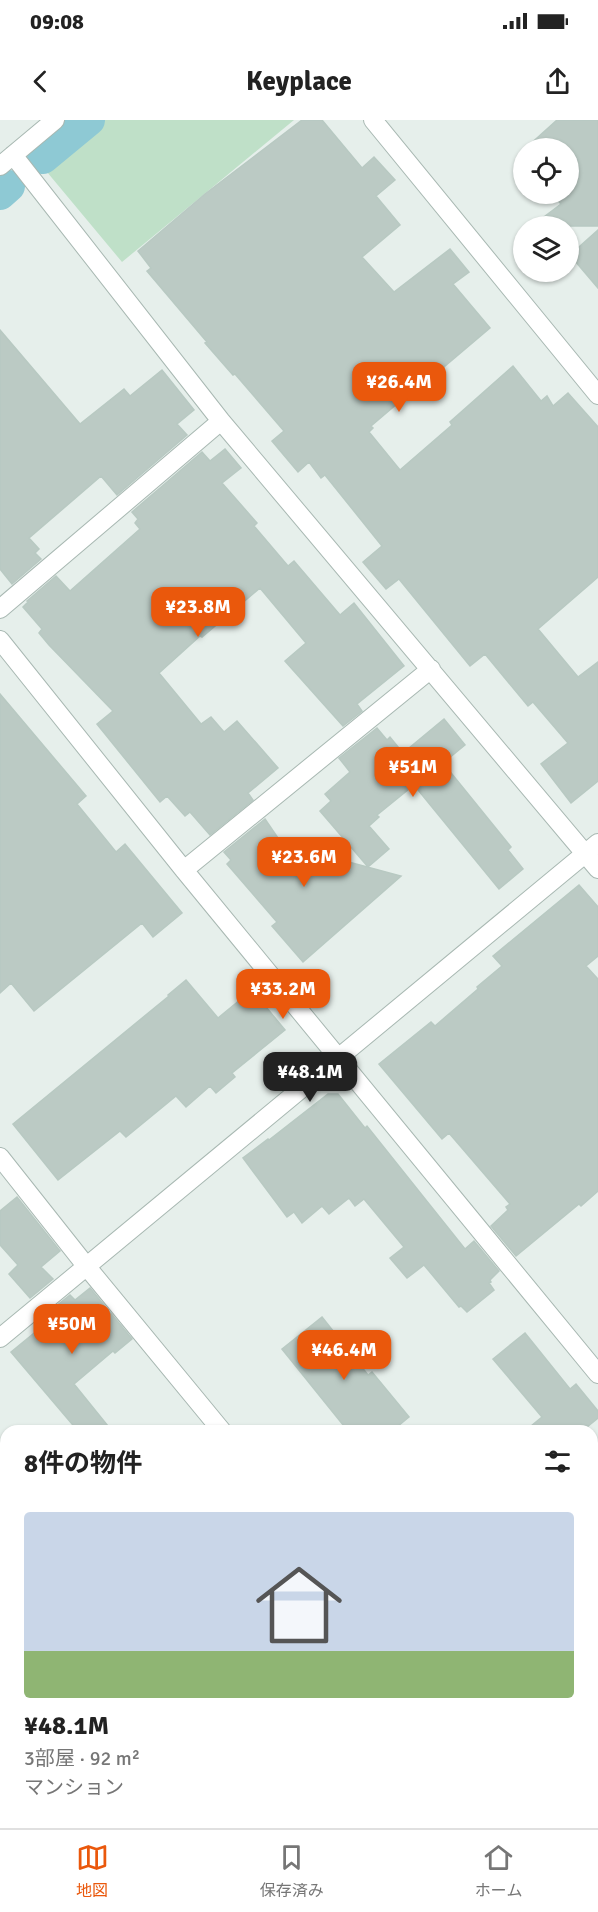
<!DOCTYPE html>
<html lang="ja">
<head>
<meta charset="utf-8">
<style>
  :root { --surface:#fff; --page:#f6f6f6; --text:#222; --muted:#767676; --line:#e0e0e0; --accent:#ea580c }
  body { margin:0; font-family:Signika,"Noto Sans JP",sans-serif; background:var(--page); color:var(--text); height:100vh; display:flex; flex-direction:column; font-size:22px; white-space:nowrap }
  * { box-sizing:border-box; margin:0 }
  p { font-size:20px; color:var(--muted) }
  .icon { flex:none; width:33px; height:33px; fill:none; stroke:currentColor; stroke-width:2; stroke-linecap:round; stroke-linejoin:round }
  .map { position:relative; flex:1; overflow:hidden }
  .panel { position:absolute; left:0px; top:1305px; width:598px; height:404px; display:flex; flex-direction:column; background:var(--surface); border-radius:18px 18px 0 0; box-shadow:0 2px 4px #0004 }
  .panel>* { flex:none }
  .buttons { position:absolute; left:513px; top:18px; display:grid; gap:12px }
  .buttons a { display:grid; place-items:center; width:66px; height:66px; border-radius:50%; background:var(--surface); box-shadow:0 2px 4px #0004; font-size:30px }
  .price { position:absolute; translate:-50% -51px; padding:0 14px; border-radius:12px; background:var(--accent); color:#fff; font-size:20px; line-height:39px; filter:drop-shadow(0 2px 3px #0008) }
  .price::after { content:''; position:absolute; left:50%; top:36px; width:18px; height:14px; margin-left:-9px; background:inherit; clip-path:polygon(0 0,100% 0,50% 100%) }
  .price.on { background:#222; color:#fff }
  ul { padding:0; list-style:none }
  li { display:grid; align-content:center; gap:12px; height:318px; padding:0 24px }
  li+li { border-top:2px solid var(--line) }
  li span { display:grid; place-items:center; height:186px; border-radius:6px; color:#555 }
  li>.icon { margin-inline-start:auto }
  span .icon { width:108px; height:108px; fill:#fffc; stroke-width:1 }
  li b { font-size:26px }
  h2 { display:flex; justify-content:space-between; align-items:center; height:72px; padding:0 24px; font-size:26px }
  .status { display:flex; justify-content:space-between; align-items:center; height:42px; padding:0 30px; background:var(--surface); direction:ltr }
  .status svg { height:16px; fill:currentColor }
  header { display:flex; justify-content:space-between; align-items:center; height:78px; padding:0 24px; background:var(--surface); font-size:27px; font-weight:800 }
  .menu { display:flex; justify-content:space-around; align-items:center; height:84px; border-top:2px solid var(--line); background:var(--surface); font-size:16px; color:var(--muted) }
  .menu a { display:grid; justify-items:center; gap:3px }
  .menu .on { color:var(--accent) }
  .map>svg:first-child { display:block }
</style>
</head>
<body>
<div class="status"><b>09:08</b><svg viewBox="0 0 49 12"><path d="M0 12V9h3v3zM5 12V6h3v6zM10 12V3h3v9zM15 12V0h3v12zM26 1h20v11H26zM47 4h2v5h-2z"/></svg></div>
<header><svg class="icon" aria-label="back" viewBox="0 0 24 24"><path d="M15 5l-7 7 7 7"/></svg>Keyplace<svg class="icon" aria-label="share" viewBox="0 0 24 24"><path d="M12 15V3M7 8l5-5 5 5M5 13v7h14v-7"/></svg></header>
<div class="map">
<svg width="598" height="1708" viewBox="0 0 598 1708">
  <rect width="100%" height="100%" fill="#e6efeb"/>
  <!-- green -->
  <path fill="#bfe0c8" d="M99,0h195l-172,142 -80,-96z
    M598,1619v89h-3l-4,-5 1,-1v-79z"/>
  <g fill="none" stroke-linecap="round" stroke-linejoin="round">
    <!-- canal -->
    <path stroke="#8ec9d4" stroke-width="32" d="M43,38l46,-38
      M0,74l9,-8"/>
  </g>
  <!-- building -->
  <path fill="#bbcac4" stroke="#b8c9c2" stroke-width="1.5" d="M302,0h20l40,48 12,-11 21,23 -19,16 24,29 -38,32 32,35 56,-43 19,23 -16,12 37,44 -71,60 -1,-2 -47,40 2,2 -4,4 31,38 52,-45 -2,-3 63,-56 28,35 6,-5 6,10 15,-13 30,34v150l-60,52 40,48 20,-15v119l-27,22 -30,-39 27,-21 -35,-41 -5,4 -43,-52 -15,12 -71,-87 -13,10 -23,-27 19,-16 -57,-71 -4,3 -12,-16 -11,10 -26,-31 12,-10 -49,-57 -2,1 -28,-32 2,-1 -60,-71 4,-3 -13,-17 67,-57z
    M557,0h41v106h-66l29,-22 -9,-10h16v-46h-42z
    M598,110v58l-28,-33z
    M0,210l80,94 44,-35 6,7 32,-26 32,40 -17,14 10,11 -70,60 -16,-19 -72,62 10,11 -4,4 6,6 -29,25 -12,-15z
    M225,329l16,19 -19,15 35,40 -3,3 34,40 6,-5 46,54 14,-12 50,63 -47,38 5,7 -19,15 -58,-65 21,-18 -46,-55 -58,49 -2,-1 -41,37 42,51 10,-7 13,15 13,-11 41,47 -30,25 5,7 -43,35 -20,-23 -5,4 -18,-20 -7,6 -63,-78 16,-13 -64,-66 -10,-12 3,-4 -19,-22 5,-5 -1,-1 29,-25 14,15 70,-62 -5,-6 3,-4 -6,-7 70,-60 8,9z
    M0,574l86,102 -9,8 39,48 9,-8 57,69 -29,24 -11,-14 -108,88 -23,-28 -11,10z
    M444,599l21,26 -22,18 68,84 -3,3 15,19 -24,20 -85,-104 -37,30 2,2 -10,9 20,23 -21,18 -48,-56 11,-10 -6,-7 25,-22 -11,-14 38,-30 10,12 3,-3 13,16z
    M265,699l17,25 119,32 -98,86 -31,-36 5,-4 -50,-58 4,-4 -7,-8z
    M579,765l19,22v49l-12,10 12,13v212l-17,15 -2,-2 -63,52 -25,-30 17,-16 -2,-3 4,-3 -61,-71 -7,6 -63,-75 52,-42 4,4 43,-37 -1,-2 25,-21 -9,-10z
    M186,860l32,38 34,-28 33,40 -53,43 3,4 -19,16 -6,-7 -24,21 -10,-11 -50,41 -6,-6 -62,49 -45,-56 156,-128 -1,-1z
    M328,974h10l27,34 2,-2 98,123 9,-8 25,30 -9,9 1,2 -2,1 5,7 -27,22 -6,-6 -2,1 -35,-42 -17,13 -17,-20 14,-11 -40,-48 -9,7 -6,-8 -20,16 -7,-8 -20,17 -8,-11 -7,5 -44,-59 25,-19 1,1z
    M17,1077l43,54 -19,16 12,12 -23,19 -21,-24 9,-9 -18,-20v-34z
    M90,1168l42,51 -17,14 -2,-2 -39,33 38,47h-34l-67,-79 39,-32 -5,-5 25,-20 5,5z
    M322,1197l46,58 4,-3 37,45 -17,14h-44l-66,-82z
    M525,1213l45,56 6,-5 22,27v7l-16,13h-57l17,-14 -49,-58z"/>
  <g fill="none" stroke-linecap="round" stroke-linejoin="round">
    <defs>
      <path id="minor" d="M373,0l225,275
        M13,35l208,266 377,448
        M0,46l55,-46
        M0,489l221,-188
        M0,520l184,230 414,504
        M184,750l247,-201
        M0,1037l87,110 135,164
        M0,1218l598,-495
        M0,1448l6,8
        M206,1702l4,6
        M544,1702l4,6
        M34,1708l7,-6"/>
    </defs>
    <!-- minor casing -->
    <use href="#minor" stroke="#a8b8b2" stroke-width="20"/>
    <!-- minor -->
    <use href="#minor" stroke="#fff" stroke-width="18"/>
  </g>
</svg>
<div class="buttons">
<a><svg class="icon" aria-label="locate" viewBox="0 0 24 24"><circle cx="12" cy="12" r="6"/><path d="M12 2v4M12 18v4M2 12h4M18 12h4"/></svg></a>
<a><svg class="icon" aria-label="layers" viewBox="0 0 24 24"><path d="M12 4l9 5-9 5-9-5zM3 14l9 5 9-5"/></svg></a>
</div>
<b class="price" style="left:399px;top:293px">¥26.4M</b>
<b class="price" style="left:198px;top:518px">¥23.8M</b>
<b class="price" style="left:413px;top:678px">¥51M</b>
<b class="price" style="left:304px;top:768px">¥23.6M</b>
<b class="price" style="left:283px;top:900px">¥33.2M</b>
<b class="price on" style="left:310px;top:983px">¥48.1M</b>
<b class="price" style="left:72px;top:1235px">¥50M</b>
<b class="price" style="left:344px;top:1261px">¥46.4M</b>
<section class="panel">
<h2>8件の物件<svg class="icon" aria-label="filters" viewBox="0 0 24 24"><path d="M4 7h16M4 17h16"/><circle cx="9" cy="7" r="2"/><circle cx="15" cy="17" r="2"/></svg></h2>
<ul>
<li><span style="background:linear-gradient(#c9d6e8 75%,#8fb573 0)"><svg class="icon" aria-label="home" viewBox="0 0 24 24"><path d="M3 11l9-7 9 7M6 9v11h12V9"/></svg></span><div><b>¥48.1M</b><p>3部屋 · 92 m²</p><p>マンション</p></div></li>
</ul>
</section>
</div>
<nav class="menu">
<a class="on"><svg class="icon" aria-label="map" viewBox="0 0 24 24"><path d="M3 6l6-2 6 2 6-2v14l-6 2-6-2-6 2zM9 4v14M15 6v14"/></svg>地図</a>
<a><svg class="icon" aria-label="saved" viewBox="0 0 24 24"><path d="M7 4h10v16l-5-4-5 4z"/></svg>保存済み</a>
<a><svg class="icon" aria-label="home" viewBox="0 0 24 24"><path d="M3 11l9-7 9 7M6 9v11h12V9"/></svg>ホーム</a>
</nav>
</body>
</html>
